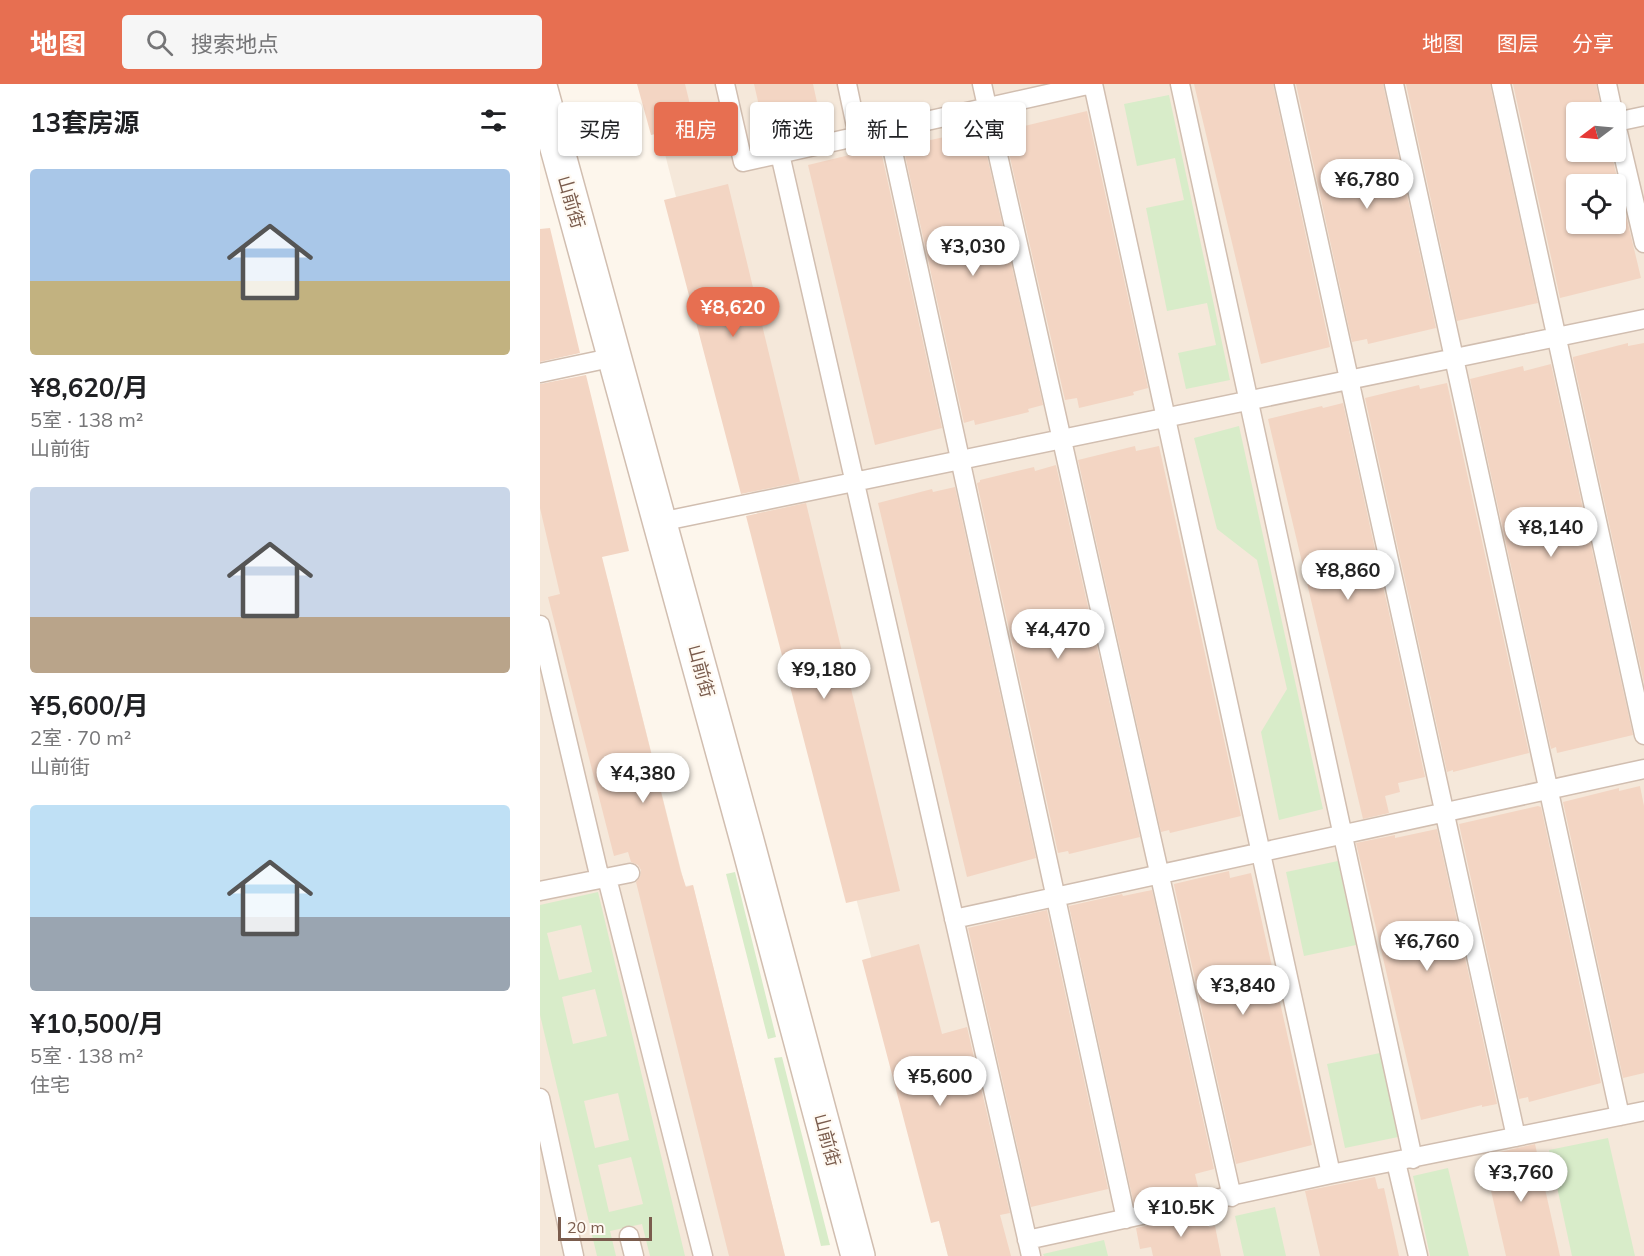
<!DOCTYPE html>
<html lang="zh">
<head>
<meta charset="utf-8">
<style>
  :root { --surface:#fff; --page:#f6f6f6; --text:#202124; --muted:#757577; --accent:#e76f51 }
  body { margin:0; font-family:Mulish,"Noto Sans SC",sans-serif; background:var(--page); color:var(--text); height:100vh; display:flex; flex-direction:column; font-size:22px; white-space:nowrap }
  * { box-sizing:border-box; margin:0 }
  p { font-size:20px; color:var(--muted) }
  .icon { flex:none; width:33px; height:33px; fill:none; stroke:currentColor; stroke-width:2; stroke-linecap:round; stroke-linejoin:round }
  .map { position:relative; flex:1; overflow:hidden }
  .side { display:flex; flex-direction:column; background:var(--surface); width:540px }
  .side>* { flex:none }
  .banner { position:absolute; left:18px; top:18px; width:570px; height:54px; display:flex; gap:12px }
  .needle { width:39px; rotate:254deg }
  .buttons { position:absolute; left:1026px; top:18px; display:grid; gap:12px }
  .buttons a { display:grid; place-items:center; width:60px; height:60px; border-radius:6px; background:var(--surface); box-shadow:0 2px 4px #0004; font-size:30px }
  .scale { position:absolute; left:18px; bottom:15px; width:94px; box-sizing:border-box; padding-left:6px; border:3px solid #7a5c4d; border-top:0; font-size:16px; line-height:21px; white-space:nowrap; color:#7a5c4d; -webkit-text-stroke:4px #fffaf3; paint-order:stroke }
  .price { position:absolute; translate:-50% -51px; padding:0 14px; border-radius:21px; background:#fff; color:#222; font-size:20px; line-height:39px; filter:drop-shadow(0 2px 3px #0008) }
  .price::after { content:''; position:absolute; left:50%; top:36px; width:18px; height:14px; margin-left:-9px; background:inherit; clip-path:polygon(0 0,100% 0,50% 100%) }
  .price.selected { background:var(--accent); color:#fff }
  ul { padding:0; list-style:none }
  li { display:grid; align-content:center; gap:12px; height:318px; padding:0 30px }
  li span { display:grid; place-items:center; height:186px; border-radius:6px; color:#555 }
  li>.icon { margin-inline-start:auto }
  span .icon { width:108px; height:108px; fill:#fffc; stroke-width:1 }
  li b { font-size:26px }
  h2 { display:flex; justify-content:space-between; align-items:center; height:72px; padding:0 30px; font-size:26px }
  .pill { padding:0 21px; border-radius:6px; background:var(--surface); box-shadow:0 2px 4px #0004; font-size:21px; line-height:54px }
  .pill.selected { background:var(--accent); color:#fff }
  header { display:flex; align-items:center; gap:36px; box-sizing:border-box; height:84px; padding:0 30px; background:var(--accent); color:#fff }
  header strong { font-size:28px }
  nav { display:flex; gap:33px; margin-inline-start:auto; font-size:21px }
  .search { width:420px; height:54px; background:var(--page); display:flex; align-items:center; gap:15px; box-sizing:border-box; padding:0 21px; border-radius:6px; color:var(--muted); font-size:22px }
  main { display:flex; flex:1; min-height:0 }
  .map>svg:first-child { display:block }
</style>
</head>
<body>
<header>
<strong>地图</strong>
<div class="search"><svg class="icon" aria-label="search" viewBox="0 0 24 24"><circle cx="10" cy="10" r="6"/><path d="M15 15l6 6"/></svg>搜索地点</div>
<nav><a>地图</a><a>图层</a><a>分享</a></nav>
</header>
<main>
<section class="side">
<h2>13套房源<svg class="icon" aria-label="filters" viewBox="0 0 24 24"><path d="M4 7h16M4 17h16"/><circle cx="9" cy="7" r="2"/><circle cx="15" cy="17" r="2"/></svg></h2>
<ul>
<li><span style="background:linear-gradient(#a9c7e8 60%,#c2b280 0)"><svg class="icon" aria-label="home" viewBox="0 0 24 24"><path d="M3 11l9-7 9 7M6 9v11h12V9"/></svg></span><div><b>¥8,620/月</b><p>5室 · 138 m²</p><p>山前街</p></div></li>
<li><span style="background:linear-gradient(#c9d6e8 70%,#b9a48a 0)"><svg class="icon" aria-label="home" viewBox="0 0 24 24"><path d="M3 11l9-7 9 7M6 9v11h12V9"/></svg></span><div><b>¥5,600/月</b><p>2室 · 70 m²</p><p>山前街</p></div></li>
<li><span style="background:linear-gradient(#bfe0f5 60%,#9aa5b1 0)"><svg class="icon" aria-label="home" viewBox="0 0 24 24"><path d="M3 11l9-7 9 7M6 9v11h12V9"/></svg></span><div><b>¥10,500/月</b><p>5室 · 138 m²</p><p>住宅</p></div></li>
</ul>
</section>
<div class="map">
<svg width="1104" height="1172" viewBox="0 0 1104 1172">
  <rect width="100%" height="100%" fill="#fdf6ec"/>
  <!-- residential -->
  <path fill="#f5e8da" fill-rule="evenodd" d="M107,0h997v1172h-696zM1036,28h40v40h-40zM1036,100h40v40h-40z
    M0,307l68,190 77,305 8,-1 92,371h-245z"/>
  <!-- green -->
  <path fill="#d8ecc9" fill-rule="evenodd" d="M629,11l61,285 -44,9 -8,-36 38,-8 -9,-42 -40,8 -21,-103 38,-8 -9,-42 -38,8 -13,-62z
    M699,342l84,383 -44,11 -18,-88 26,-43 -30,-129 -40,-31 -23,-91z
    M798,777l18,84 -52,11 -18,-84z
    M195,788l41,165 -8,2 -42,-165z
    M58,808l87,364h-35l-8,-32 -32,7 6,25h-19l-57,-241v-110zM41,841l11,47 -33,8 -12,-47zM55,905l12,47 -34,8 -11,-47zM78,1009l11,47 -34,8 -11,-47zM91,1073l12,47 -34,8 -11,-47z
    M840,969l18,84 -53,11 -18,-84z
    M242,973l48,188 -9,1 -47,-188z
    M1068,1054l27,118h-63l-23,-106z
    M908,1084l21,88h-39l-17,-80z
    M735,1123l11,49h-42l-9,-40z
    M564,1156l4,16h-64l-1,-2z"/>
  <!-- building -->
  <path fill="#f3d5c3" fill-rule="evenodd" d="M97,0h48l10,41 -44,10z
    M214,0h59l5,23 -56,12z
    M654,0h79l57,263 -69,17z
    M756,0h87l53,244 -68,16 -1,-5 -15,3z
    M866,0h84l48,219 -81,18z
    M973,0h83l6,28h-26v40h35l30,126 -81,20zM1036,100h40v40h-40z
    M547,27l61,277 -15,4 1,3 -55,13 -2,-10 -12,2 -61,-269z
    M441,45l62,276 -15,4 1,3 -54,13 -1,-5 -10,3 -61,-277z
    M341,67l61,277 -67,17 -67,-280 54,-13 1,3z
    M188,100l72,298 -59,12 -77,-294z
    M10,144l30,125 -40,9v-133z
    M1088,259v3l16,-3v340l-71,-324v-2z
    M1011,280l82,371 -76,18 -1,-6 -5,2 -81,-370 53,-13 1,5z
    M46,291l43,176 -27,6 79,315 5,15 7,-2 92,371h-56l-93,-374 4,-5 1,-7 -3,-5 -7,-3 -3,-10 -14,4 -66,-259 12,-3 -20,-86v-124z
    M907,299l82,370 -76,19v-2l-6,2 -82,-374 54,-13 1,4z
    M803,319l82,374 -27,6 2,9 -15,4 4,17 -26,6 -95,-400 54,-13 1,2z
    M595,362l1,5 23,-5 82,370 -71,17 -1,-3 -8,2 -83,-372z
    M516,381l84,372 -71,17 -1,-3 -10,2 -81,-370 3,-1v-2l54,-13 1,4z
    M415,403l81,371 -69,19 -89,-374 54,-14 1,3z
    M266,419l94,388 -54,12 -100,-387z
    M1100,702l4,20v267l-21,5 -60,-276 56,-14v3z
    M998,722l3,1 60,276 -72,19 -1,-5 -9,2 -60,-275z
    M897,745l60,275 -15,3v-2l-61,15 -65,-277 39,-8v3z
    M689,787l1,7 21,-5 61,272 -76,19 -62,-279v-1z
    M612,806l62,279 -19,5 4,17 -65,14 -65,-299 53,-12 1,2z
    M507,826l61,279 -77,18 -63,-279z
    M379,860l23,90 25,-7 43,186 -10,2 11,41h-63l-9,-35 -8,2 -69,-263z
    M995,1060l25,112h-54l-23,-100z
    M835,1093l3,12 6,-1 15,68h-79l-15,-65z
    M665,1129l4,14 6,-1 6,30h-68l-2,-9 -11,2 -4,-21z"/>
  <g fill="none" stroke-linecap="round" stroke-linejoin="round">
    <defs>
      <path id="service" d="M185,0l18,78 349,-78
        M307,0l11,52
        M442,0l250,1113
        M553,0l238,1090
        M640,0l233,1075
        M744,0l232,1053
        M854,0l226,1032
        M961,0l143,651
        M1067,0l6,28
        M1076,38l28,-6
        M1076,40l28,119
        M348,45l238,1090
        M240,70l251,1102
        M0,289l75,-16
        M120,438l984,-203
        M0,541l60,254
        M67,794l96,378
        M0,807l90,-18
        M414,835l690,-150
        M0,1014l34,158
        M856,1078l22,94
        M89,1152l5,20
        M487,1156l304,-66 313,-63"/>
      <path id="tertiary" d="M0,2l209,762 109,408"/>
    </defs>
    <!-- service casing -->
    <use href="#service" stroke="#d1beb0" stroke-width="21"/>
    <!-- tertiary casing -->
    <use href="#tertiary" stroke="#d1beb0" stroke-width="36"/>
    <!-- service -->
    <use href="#service" stroke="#fff" stroke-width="18"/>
    <!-- tertiary -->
    <use href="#tertiary" stroke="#fff" stroke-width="33"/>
  </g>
  <g text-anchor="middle" stroke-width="4.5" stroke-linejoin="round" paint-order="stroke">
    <!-- street labels -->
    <g font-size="18" fill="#7a5c4d" stroke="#fffaf3">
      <text transform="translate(31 118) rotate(74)" y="6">山前街</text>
      <text transform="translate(161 587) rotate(75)" y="6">山前街</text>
      <text transform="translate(287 1056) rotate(75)" y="6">山前街</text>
    </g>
  </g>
</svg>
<div class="buttons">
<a><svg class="needle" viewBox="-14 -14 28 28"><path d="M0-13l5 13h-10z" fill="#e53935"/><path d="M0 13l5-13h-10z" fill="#757577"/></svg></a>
<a><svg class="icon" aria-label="locate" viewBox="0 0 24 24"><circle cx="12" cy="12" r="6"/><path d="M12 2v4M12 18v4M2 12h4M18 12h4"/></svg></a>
</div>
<div class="scale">20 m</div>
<b class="price" style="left:827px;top:126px">¥6,780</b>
<b class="price" style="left:433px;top:193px">¥3,030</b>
<b class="price selected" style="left:193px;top:254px">¥8,620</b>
<b class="price" style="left:1011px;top:474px">¥8,140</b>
<b class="price" style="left:808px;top:517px">¥8,860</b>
<b class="price" style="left:518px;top:576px">¥4,470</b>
<b class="price" style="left:284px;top:616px">¥9,180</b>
<b class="price" style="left:103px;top:720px">¥4,380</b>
<b class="price" style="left:887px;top:888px">¥6,760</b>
<b class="price" style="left:703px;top:932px">¥3,840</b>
<b class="price" style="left:400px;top:1023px">¥5,600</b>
<b class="price" style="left:981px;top:1119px">¥3,760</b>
<b class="price" style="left:641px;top:1154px">¥10.5K</b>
<div class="banner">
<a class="pill">买房</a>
<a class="pill selected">租房</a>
<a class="pill">筛选</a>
<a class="pill">新上</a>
<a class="pill">公寓</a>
</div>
</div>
</main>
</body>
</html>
